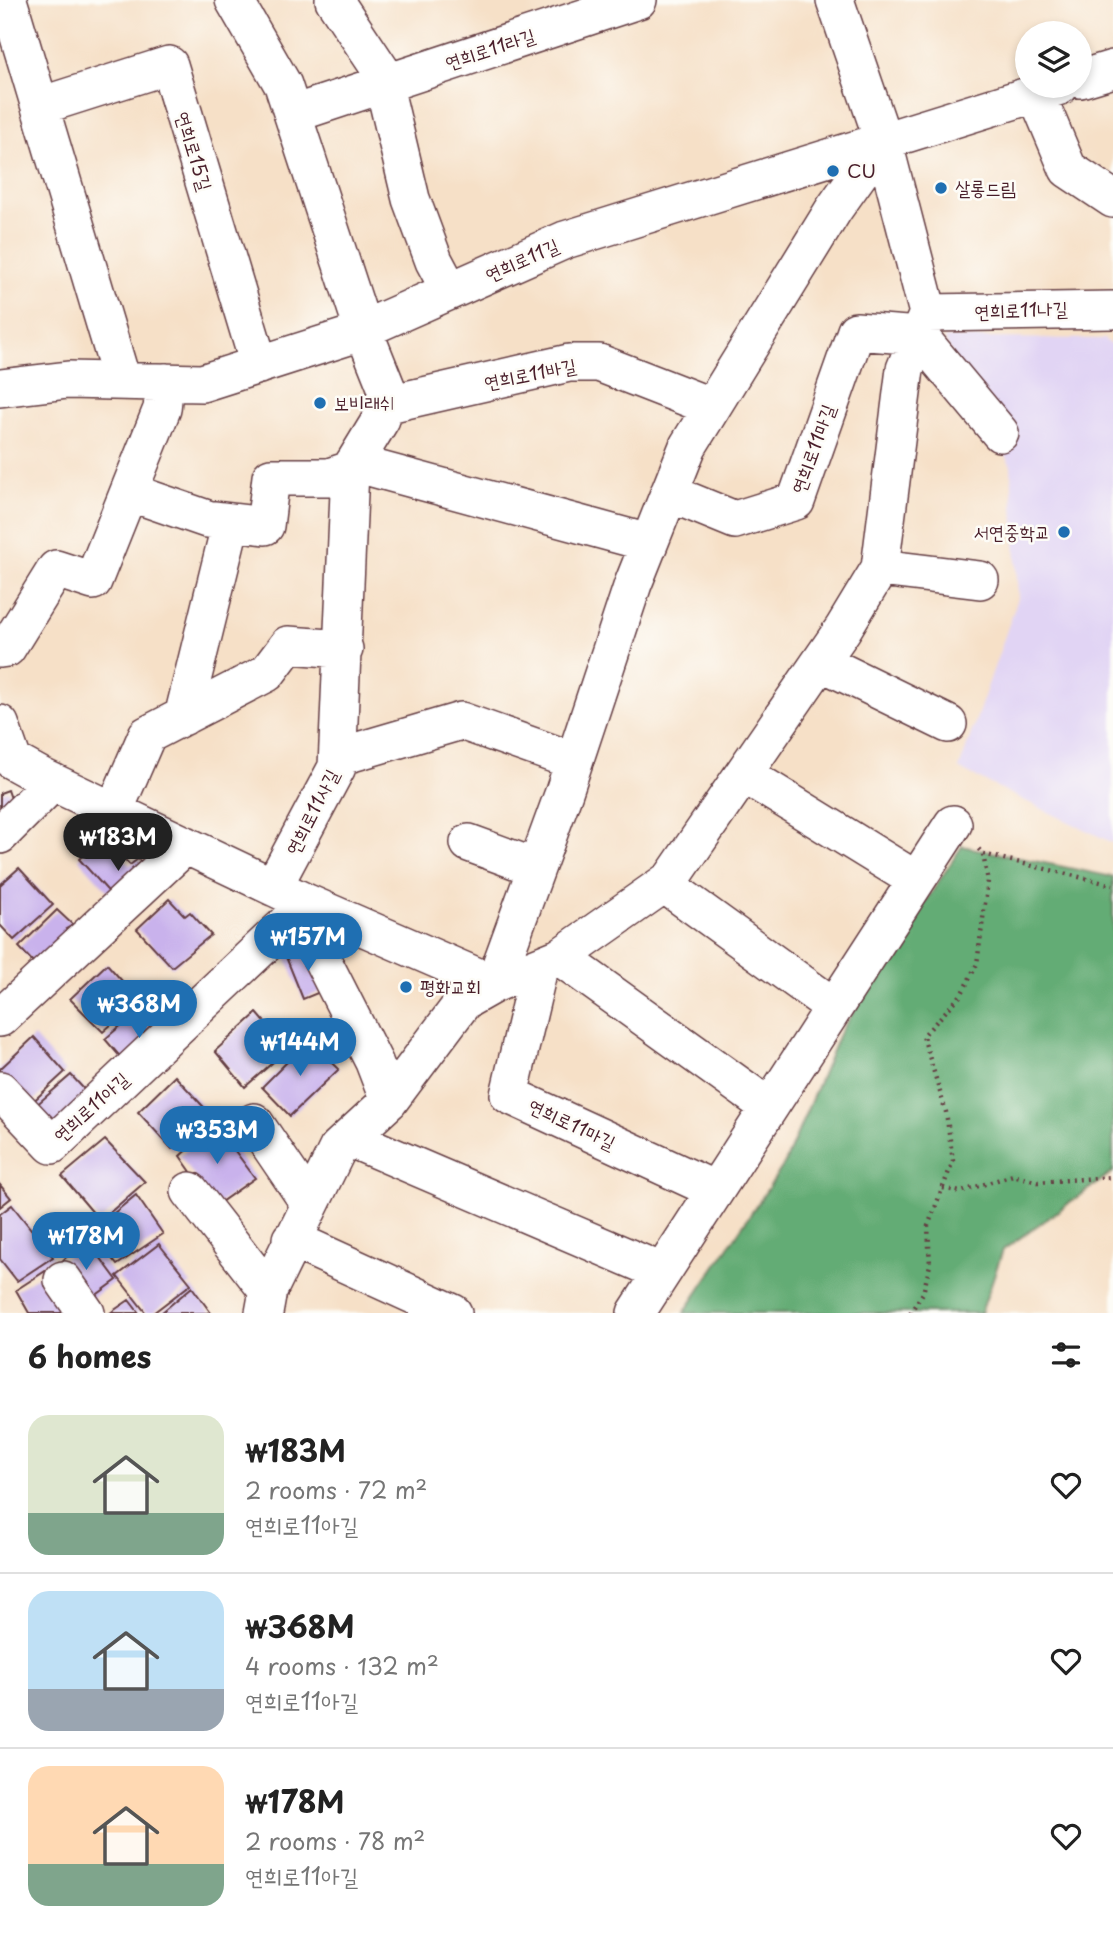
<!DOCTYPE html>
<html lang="en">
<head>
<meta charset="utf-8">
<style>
  :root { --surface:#fff; --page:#f6f6f6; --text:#222; --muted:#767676; --line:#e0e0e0; --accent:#1f6fb2 }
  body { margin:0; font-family:"Playpen Sans","Poor Story",sans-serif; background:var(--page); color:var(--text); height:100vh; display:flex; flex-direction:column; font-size:26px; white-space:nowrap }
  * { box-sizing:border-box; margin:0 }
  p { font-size:23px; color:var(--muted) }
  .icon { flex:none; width:38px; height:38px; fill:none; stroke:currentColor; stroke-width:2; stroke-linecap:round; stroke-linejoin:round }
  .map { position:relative; height:1313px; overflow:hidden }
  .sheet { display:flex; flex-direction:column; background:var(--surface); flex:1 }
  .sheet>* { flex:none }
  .controls { position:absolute; left:1015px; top:21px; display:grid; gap:14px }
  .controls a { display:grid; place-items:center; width:77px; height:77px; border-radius:50%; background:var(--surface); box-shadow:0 4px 10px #0003; font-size:35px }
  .price { position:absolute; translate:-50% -60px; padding:0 16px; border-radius:24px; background:var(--accent); color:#fff; font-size:23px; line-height:46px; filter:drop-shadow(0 2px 4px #0008) }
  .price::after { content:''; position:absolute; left:50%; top:42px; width:21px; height:16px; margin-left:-10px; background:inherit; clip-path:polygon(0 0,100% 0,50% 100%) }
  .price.selected { background:#222; color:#fff }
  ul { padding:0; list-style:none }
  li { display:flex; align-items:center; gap:21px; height:175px; padding:0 28px }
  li+li { border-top:2px solid var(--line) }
  li span { display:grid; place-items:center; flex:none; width:196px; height:140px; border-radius:21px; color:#555 }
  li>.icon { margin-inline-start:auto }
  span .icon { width:84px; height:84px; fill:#fffc; stroke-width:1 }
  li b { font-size:30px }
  h2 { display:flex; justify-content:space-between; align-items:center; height:84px; padding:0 28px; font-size:30px }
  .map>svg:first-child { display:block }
</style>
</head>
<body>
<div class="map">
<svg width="1113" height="1313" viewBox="0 0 1113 1313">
  <rect width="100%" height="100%" fill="#fdfcf7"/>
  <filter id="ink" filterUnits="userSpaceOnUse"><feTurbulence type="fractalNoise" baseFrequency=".0143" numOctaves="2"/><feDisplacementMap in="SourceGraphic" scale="14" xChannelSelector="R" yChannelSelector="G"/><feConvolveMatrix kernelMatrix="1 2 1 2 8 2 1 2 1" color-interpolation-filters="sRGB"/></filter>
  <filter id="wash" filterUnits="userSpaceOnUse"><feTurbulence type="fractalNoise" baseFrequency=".00686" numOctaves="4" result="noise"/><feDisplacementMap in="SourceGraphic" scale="28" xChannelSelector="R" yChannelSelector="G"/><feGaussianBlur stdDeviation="1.57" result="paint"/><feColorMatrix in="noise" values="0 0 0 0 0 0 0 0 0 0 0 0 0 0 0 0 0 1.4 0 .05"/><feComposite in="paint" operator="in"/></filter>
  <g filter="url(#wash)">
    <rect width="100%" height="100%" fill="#f6e0c7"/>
    <!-- built -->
    <path fill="#e1d4f4" d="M944,338l160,1 9,7v497l-154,-74 59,-171 -7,-132z"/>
    <!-- forest -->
    <path fill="#64ac74" stroke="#576650" stroke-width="2" d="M962,846l151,31v295l-110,78 -22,63h-297l101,-150 54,-129z"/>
    <g id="blocks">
      <!-- building -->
      <path fill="#c9b2ec" d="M8,790l8,23 -16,6v-26z
        M102,836l28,29 8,-6 22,20 -35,31 -46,-51z
        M19,868l34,37 -39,35 -14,-15v-40z
        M169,899l16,17 5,-4 21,23 -39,32 -35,-38z
        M57,910l16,15 -7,4 19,19 -35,32 -31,-33z
        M312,947l20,40 -29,12 -17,-42z
        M107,964l32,36 -36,32 -33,-33z
        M144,1006l29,36 -38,32 -30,-35z
        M257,1013l31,36 -43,38 -30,-36z
        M34,1037l31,35 -38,35 -27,-30v-8z
        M309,1040l30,29 -49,47 -28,-29z
        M71,1075l34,37 -38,31 -33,-36z
        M175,1076l38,41 -41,32 -34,-37z
        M215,1124l40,54 -40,28 -35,-50z
        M105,1140l40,42 -45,39 -38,-45z
        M0,1185l11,13 -11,9z
        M136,1195l27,39 -46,31 -26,-33z
        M12,1205l41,52 -36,24 -17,-22v-45z
        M86,1238l31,42 -33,24 -28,-37z
        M159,1244l32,40 -38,29h-7l-29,-37z
        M50,1268l26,45h-47l-13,-23z
        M192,1287l19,26h-50z
        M129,1300l10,13h-29z"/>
    </g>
  </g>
  <g filter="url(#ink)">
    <use href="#blocks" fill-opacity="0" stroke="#643c42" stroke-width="2"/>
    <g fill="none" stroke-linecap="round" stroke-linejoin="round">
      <defs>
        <path id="minor" d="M8,0l114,381
          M334,0l46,69 31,130 23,62 16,30
          M1080,79l33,-10
          M1036,93l32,76 45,30
          M40,106l129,-41 90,300
          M293,114l345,-114
          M928,313l185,-3
          M0,388l68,-8 134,3 144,-46 219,-97 495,-154
          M384,405l185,-42h30l113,44
          M354,463l295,80
          M129,492l78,27 58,7 6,-49h58l21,-7 31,-51 6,-30 -24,-60 -80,-244 -49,-85
          M669,493l66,27 61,-19 60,-170 63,5 81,97
          M880,568l100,12
          M0,649l7,-1 49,-79 37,12 69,-172 3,-27
          M821,662l127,62
          M183,717l48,-195
          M0,724l13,37 29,16 263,125 189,82
          M338,757l123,-36 113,40
          M744,774l172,106
          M114,811l33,-76 120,-62 21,-28 56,4
          M0,835l53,-53
          M469,843l65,24
          M664,884l170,123
          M273,887l64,-120 13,-297
          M295,916l10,10 69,136 15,39
          M560,957l209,150
          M539,968l-30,127 206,95
          M494,984l70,-192 69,-208 55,-138 146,-237 49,-69
          M0,1018l186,-173
          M0,1090l52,55 243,-229 10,-14
          M254,1122l55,81
          M349,1138l313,134
          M190,1191l78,100
          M291,1239l162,74
          M63,1280l23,33
          M264,1313l4,-22 70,-143 51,-47 75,-100 30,-17 66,-27 111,-78 172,-250 37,-61 25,-199 23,-56 -45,-173 -48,-140
          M636,1313l317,-489"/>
      </defs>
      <!-- minor casing -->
      <use href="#minor" stroke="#643c42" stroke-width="40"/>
      <!-- path -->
      <path stroke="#643c42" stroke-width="4.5" stroke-dasharray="2 5" stroke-linecap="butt" d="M983,854l130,31
        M943,1188l17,4 53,-17 25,7 75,-5
        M910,1313l13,-20 7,-28 -2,-39 25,-65 -7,-49 -23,-76 38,-41 16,-31 11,-83 -5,-27 -7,-8"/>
      <!-- minor -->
      <use href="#minor" stroke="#fff" stroke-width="37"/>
    </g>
  </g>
  <!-- markers -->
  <g fill="#1f6fb2" stroke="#fdfcf7" stroke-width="2.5">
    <circle cx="833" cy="171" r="7"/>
    <circle cx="941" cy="188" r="7"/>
    <circle cx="320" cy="403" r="7"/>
    <circle cx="1064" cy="532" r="7"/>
    <circle cx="406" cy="987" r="7"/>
  </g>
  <g text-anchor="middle" stroke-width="5" stroke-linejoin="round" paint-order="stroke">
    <!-- street labels -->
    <g font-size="19" fill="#4a1f2b" stroke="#fdfcf7">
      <text transform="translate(490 49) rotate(-18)" y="7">연희로11라길</text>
      <text transform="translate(194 151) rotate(73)" y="7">연희로15길</text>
      <text transform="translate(522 260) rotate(-24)" y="7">연희로11길</text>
      <text transform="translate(1021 310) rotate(-2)" y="7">연희로11나길</text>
      <text transform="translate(530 374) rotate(-11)" y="7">연희로11바길</text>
      <text transform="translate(813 449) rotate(-70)" y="7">연희로11마길</text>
      <text transform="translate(312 812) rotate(-63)" y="7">연희로11사길</text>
      <text transform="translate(91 1107) rotate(-42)" y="7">연희로11아길</text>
      <text transform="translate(572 1124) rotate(25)" y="7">연희로11마길</text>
    </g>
    <!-- poi labels -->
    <g font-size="19" fill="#4a1f2b" stroke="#fdfcf7" text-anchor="start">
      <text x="847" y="178">CU</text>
      <text x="955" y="195">살롱드림</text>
      <text x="334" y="410">보비래쉬</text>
      <text x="1050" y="539" text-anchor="end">서연중학교</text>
      <text x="420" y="994">평화교회</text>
    </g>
  </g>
</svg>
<div class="controls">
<a><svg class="icon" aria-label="layers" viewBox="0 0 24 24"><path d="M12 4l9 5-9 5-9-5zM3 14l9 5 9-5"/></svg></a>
</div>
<b class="price selected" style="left:118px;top:873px">₩183M</b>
<b class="price" style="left:308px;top:973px">₩157M</b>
<b class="price" style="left:139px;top:1040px">₩368M</b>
<b class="price" style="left:300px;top:1078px">₩144M</b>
<b class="price" style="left:217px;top:1166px">₩353M</b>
<b class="price" style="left:86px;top:1272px">₩178M</b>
</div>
<section class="sheet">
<h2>6 homes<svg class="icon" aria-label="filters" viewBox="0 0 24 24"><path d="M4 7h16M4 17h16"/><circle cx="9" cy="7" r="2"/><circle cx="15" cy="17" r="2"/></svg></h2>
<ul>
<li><span style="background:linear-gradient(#dfe7d0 70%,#7fa58c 0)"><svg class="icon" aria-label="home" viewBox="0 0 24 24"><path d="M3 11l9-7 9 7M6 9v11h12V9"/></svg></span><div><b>₩183M</b><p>2 rooms · 72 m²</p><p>연희로11아길</p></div><svg class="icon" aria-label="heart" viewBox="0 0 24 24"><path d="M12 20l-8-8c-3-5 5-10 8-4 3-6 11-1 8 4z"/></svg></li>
<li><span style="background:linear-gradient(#bfe0f5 70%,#9aa5b1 0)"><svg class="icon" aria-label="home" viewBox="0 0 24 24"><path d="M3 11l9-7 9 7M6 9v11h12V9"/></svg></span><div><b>₩368M</b><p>4 rooms · 132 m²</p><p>연희로11아길</p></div><svg class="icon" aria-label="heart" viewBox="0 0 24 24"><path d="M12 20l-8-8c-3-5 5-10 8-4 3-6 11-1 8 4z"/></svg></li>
<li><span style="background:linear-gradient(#ffd9b3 70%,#7fa58c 0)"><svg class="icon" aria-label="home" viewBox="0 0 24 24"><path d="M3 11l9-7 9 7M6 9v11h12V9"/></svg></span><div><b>₩178M</b><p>2 rooms · 78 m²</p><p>연희로11아길</p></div><svg class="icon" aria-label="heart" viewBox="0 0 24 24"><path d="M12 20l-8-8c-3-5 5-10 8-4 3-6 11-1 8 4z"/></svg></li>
</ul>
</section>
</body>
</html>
